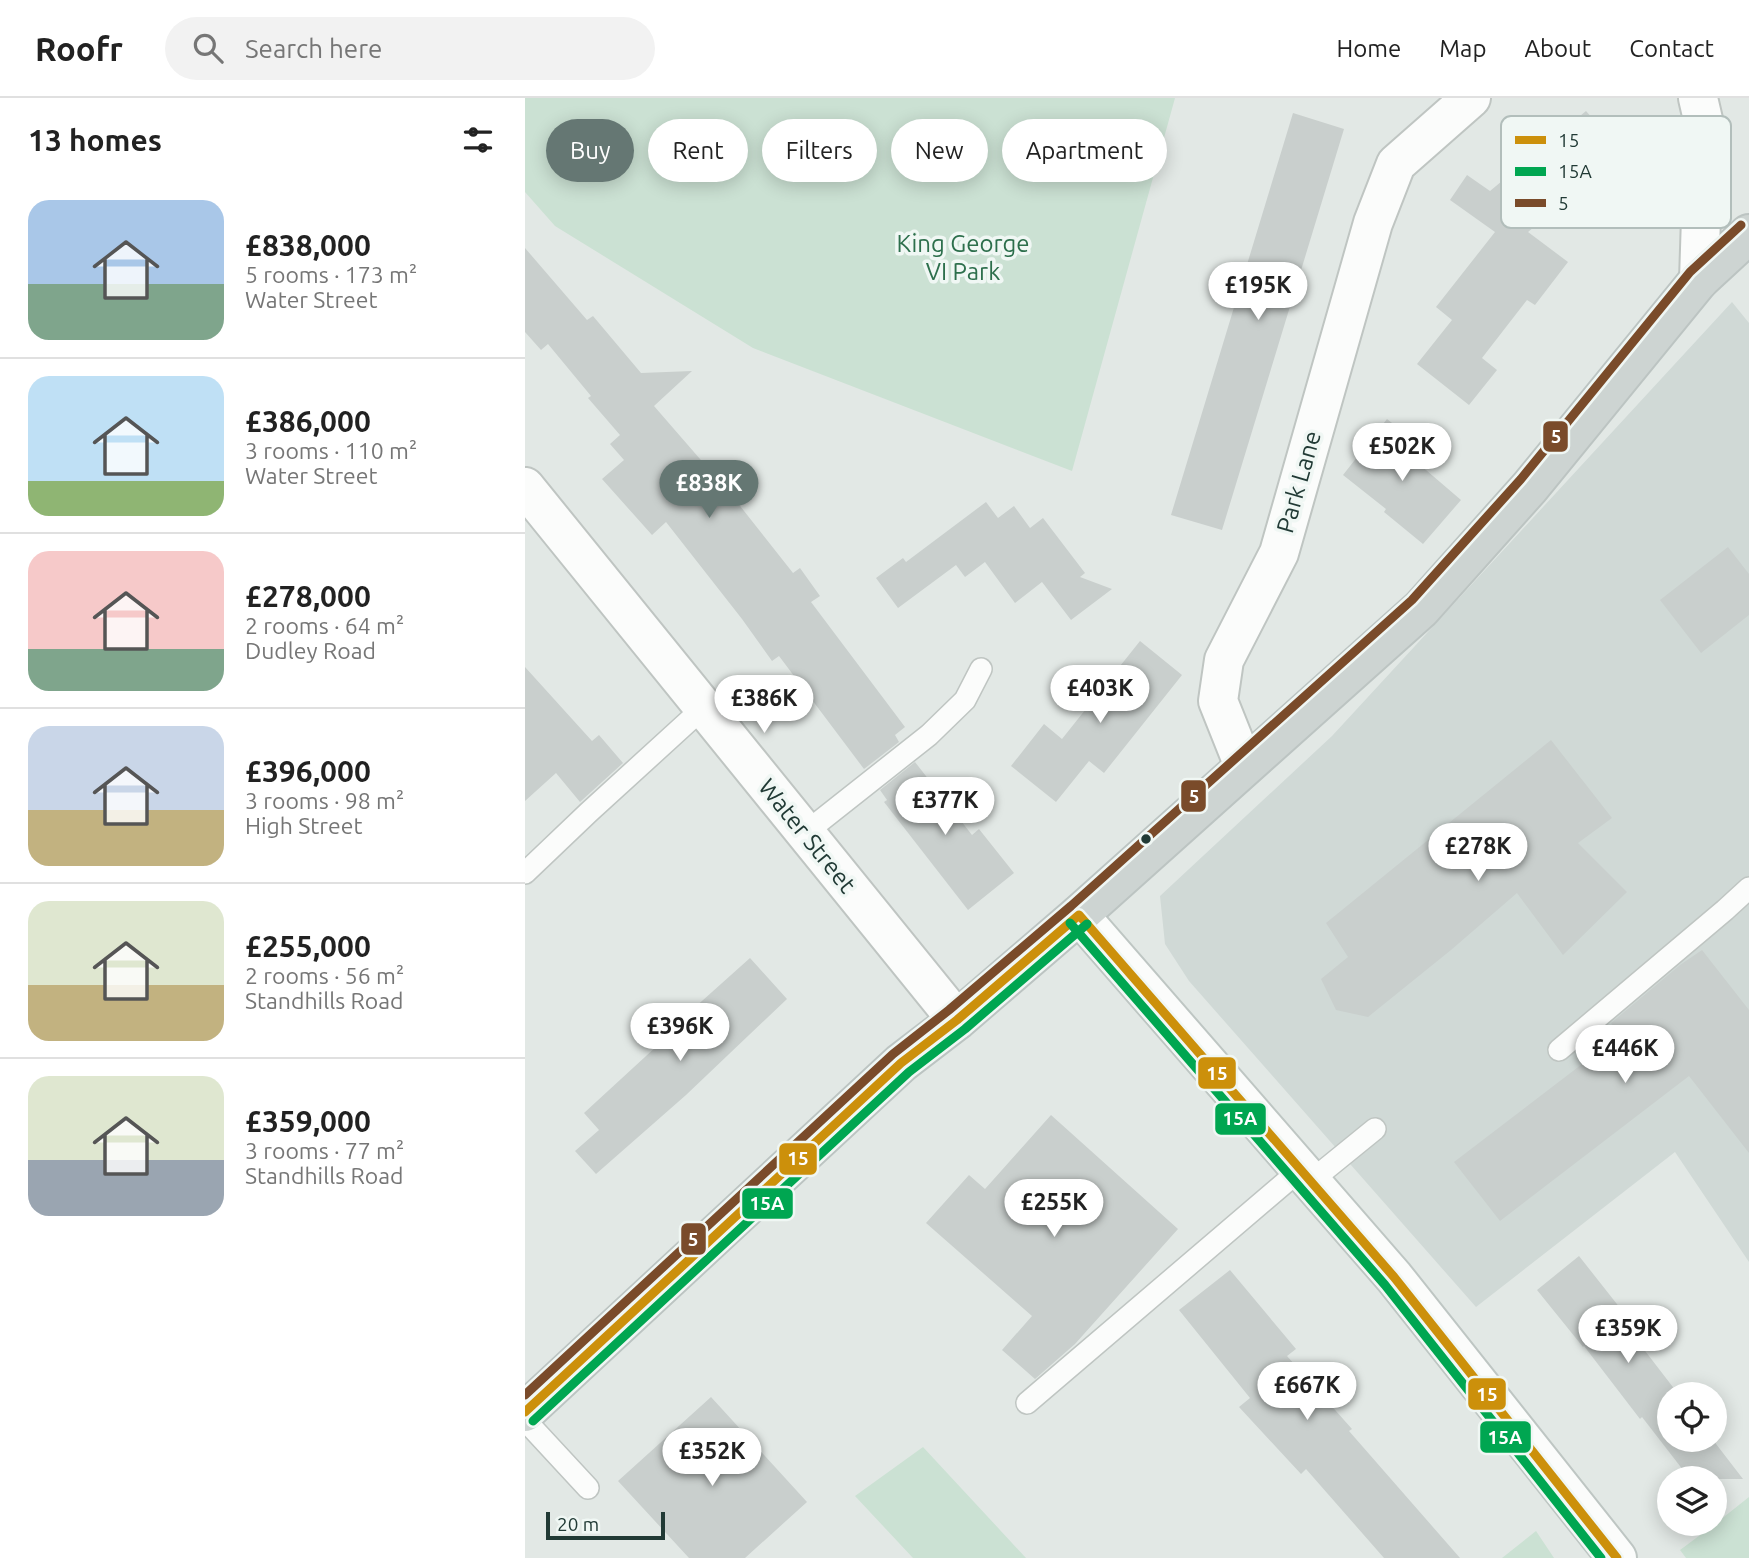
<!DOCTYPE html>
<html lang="en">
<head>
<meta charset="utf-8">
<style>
  :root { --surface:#fff; --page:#f2f2f2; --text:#222; --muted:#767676; --line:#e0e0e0; --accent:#657773 }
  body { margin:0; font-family:Ubuntu,sans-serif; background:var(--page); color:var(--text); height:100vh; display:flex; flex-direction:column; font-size:26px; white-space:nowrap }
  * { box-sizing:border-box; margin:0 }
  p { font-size:23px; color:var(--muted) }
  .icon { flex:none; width:38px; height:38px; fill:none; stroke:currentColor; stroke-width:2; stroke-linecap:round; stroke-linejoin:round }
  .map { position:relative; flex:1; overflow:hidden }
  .drawer { display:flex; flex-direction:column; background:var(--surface); width:525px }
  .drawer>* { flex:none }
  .guide { position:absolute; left:21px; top:21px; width:665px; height:63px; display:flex; gap:14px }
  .tools { position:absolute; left:1132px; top:1284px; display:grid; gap:14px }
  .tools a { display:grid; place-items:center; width:70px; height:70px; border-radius:50%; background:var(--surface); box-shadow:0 4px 18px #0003; font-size:35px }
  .scale { position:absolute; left:21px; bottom:18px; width:119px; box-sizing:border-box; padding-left:7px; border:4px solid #213a35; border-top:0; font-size:19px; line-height:24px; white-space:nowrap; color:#213a35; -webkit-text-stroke:5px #f0f7f4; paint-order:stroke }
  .price { position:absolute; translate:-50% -60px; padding:0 16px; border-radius:24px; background:#fff; color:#222; font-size:23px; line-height:46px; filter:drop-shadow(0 2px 4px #0008) }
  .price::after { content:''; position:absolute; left:50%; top:42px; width:21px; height:16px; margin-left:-10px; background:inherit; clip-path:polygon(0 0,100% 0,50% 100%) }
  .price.on { background:var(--accent); color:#fff }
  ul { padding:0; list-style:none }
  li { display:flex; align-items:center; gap:21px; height:175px; padding:0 28px }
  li+li { border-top:2px solid var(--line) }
  li span { display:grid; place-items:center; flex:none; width:196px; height:140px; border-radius:21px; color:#555 }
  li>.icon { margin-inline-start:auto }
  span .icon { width:84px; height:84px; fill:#fffc; stroke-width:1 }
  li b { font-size:30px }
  h2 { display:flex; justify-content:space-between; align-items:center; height:84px; padding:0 28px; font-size:30px }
  .chip { padding:0 24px; border-radius:32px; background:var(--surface); box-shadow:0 4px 18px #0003; font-size:24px; line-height:63px }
  .chip.on { background:var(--accent); color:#fff }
  header { display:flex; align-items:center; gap:42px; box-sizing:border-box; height:98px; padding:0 35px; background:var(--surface); border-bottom:2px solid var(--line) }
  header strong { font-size:33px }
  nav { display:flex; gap:38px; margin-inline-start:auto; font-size:24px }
  .search { width:490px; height:63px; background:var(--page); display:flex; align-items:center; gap:18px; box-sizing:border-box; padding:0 24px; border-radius:38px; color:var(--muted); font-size:26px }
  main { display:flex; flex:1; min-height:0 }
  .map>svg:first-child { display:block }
</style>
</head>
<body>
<header>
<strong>Roofr</strong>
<div class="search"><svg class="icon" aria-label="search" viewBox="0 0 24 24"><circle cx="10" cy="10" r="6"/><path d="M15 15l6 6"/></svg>Search here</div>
<nav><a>Home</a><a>Map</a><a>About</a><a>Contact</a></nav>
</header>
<main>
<section class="drawer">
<h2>13 homes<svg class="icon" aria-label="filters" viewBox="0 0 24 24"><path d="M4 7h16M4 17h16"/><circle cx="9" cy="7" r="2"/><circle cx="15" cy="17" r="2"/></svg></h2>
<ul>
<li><span style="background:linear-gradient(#a9c7e8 60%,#7fa58c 0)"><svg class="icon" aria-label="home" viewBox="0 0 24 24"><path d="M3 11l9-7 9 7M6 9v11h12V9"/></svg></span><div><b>£838,000</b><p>5 rooms · 173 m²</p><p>Water Street</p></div></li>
<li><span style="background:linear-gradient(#bfe0f5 75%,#8fb573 0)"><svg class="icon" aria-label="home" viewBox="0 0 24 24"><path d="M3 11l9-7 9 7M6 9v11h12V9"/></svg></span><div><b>£386,000</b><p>3 rooms · 110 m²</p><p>Water Street</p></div></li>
<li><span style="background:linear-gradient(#f6c9c9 70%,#7fa58c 0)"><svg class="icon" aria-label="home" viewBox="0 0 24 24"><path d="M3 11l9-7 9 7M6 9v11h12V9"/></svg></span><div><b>£278,000</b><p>2 rooms · 64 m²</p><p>Dudley Road</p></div></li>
<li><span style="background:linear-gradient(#c9d6e8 60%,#c2b280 0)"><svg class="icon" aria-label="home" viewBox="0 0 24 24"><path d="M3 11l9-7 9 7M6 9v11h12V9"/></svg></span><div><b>£396,000</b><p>3 rooms · 98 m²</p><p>High Street</p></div></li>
<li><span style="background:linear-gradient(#dfe7d0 60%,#c2b280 0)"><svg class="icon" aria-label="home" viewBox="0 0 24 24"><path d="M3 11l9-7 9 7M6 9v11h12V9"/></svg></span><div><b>£255,000</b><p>2 rooms · 56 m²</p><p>Standhills Road</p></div></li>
<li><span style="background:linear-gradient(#dfe7d0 60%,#9aa5b1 0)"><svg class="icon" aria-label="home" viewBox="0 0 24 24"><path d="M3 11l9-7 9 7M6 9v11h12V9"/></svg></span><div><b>£359,000</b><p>3 rooms · 77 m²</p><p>Standhills Road</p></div></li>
</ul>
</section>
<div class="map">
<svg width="1224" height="1460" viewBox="0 0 1224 1460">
  <rect width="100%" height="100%" fill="#e2e8e5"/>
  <!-- built -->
  <path fill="#d0d9d6" d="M1207,204l17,21v939l-74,-110 -199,155 -287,-326 -24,-37 -5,-48 172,-160z"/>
  <!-- green -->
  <path fill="#cbe1d3" d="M0,0h650l-103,373 -319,-123 -198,-122 -30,-34z
    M398,1349l103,111h-113l-58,-62z
    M1224,1399v61h-63l-6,-8 35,-26z
    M1011,1433l18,27h-52z"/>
  <!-- building -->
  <path fill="#c9cfcd" d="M1061,13l22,25 19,-16 28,33 -45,38 -14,-16 -68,57 40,30 -33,43 -8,-5 -45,58 15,12 -28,35 -52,-41 35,-44 -16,-13 59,-75 -45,-32 17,-25 23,16z
    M768,15l51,16 -122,401 -51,-15z
    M0,150l62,72 6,-4 48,57 51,-2 -38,35 79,91 60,76 7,-5 20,28 -9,6 94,125 -10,8 4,7 -35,27 -85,-113 -7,5 -30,-42 -76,-97 -14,13 -50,-56 22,-19 -14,-16 10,-9 -32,-37 3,-2 -43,-52 -7,6 -16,-18z
    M862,321l34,27 -9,12 49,42 -38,44 -39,-32 2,-3 -43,-34z
    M461,404l12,16 16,-12 16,22 13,-10 42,55 -5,4 32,12 -41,31 -29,-38 -27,21 -30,-41 -20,15 -9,-12 -58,43 -22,-30 27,-20 3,4z
    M1203,449l21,27v41l-48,38 -41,-53z
    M615,543l42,34 -78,98 -15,-12 -33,41 -45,-36 33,-42 18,15z
    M0,569l67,74 7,-6 24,28 -43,39 -24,-29 -31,28z
    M1026,642l61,78 -34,25 49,49 -64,63 -46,-62 -66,57 -83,67 -32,-7 -15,-31 27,-22 -22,-34z
    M390,664l57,73 7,-6 35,44 -46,37 -84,-108 3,-2 -7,-10z
    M1177,852l47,60v143l-60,-77 -189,145 -46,-59 166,-127 -9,-12 69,-58z
    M225,860l37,41 -101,96 -90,79 -21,-23 24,-21 -15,-17 111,-102 -2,-2z
    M526,1017l127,114 -103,115 -40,35 -33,-29 30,-34 -106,-93 43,-48 16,14z
    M1054,1158l45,57 -5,4 60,78h-10v45h44l30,39h-53l-48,-62 -2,2 -56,-73 -1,1 -46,-57z
    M705,1172l66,79 -9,7 65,73 -3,2 111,127h-76l-78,-89 -5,5 -62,-67 11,-9 -71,-88z
    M186,1299l96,105 -62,56h-56l-71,-77z"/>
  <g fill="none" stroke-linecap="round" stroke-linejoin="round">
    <defs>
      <path id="lane" d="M280,735l124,-98 36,-35 16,-31
        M0,775l64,-61 114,-104
        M1034,952l166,-140 24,-22
        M786,1083l64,-52
        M502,1305l274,-234
        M0,1322l63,68"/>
      <path id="street" d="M1173,0l6,26 -5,156
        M0,389l432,533
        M719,668l-26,-65 6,-41 55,-107 94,-330 23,-59 75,-66"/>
      <path id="secondary" d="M554,817l315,362 223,281"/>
      <path id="primary" d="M0,1314l376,-349 56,-43 122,-105 342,-306 109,-122 169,-207 50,-46"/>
    </defs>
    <!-- lane casing -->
    <use href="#lane" stroke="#bfc5c2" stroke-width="24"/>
    <!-- street casing -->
    <use href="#street" stroke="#bfc5c2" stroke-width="42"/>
    <!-- secondary casing -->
    <use href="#secondary" stroke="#bec6c3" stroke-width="42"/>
    <!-- primary casing -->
    <use href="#primary" stroke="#bcc4c2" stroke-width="42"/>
    <!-- lane -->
    <use href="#lane" stroke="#fbfcfb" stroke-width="21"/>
    <!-- street -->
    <use href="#street" stroke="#fbfcfb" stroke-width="38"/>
    <!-- secondary -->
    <use href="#secondary" stroke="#fbfcfb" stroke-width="38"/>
    <!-- primary -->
    <use href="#primary" stroke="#cdd4d2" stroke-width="38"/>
    <defs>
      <path id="bus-1" d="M554,817l315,362 223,281
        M0,1314l376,-349 56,-43 122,-105"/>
      <path id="bus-2" d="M545,825l315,362 216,273
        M8,1323l376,-349 56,-43 122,-105"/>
      <path id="bus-3" d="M0,1297l368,-341 56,-44 122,-104 341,-306 109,-121 169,-207 51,-47"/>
    </defs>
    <!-- bus-1 casing -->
    <use href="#bus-1" stroke="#f0f7f4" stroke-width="14"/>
    <!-- bus-2 casing -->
    <use href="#bus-2" stroke="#f0f7f4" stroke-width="14"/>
    <!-- bus-3 casing -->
    <use href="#bus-3" stroke="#f0f7f4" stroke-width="14"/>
    <!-- bus-1 -->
    <use href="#bus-1" stroke="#cc900b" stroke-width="9"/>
    <!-- bus-2 -->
    <use href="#bus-2" stroke="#00a651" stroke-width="9"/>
    <!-- bus-3 -->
    <use href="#bus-3" stroke="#7a4b2a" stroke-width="9"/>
  </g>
  <!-- markers -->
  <circle fill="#213a35" stroke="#f0f7f4" stroke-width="2.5" cx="621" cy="741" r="6"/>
  <g text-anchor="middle" stroke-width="7" stroke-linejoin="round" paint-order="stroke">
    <!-- park labels -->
    <g font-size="24" fill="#2d6f4c" stroke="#f0f7f4">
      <text x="438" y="154">King George<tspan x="438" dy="28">VI Park</tspan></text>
    </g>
    <!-- street labels -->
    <g font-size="24" fill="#213a35" stroke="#f0f7f4">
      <text transform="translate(774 384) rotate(-74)" y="8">Park Lane</text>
      <text transform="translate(282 738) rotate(51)" y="8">Water Street</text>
    </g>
  </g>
  <!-- legend -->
  <rect x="976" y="18" width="230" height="112" rx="10" fill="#f0f7f4" stroke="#b2bebb" stroke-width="2"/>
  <rect x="990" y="38" width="31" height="8" fill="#cc900b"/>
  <rect x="990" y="69" width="31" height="9" fill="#00a651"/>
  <rect x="990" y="101" width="31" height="8" fill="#7a4b2a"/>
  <g font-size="19" fill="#213a35">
    <text x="1033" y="49">15</text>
    <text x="1033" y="80">15A</text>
    <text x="1033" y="112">5</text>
  </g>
  <g stroke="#f0f7f4" stroke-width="2.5">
    <rect x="1017" y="322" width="27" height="33" rx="7" fill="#7a4b2a"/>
    <rect x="655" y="681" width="27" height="34" rx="7" fill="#7a4b2a"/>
    <rect x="672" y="958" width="40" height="34" rx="7" fill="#cc900b"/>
    <rect x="689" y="1004" width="53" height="34" rx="7" fill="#00a651"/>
    <rect x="253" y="1044" width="40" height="34" rx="7" fill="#cc900b"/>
    <rect x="216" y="1089" width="53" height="33" rx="7" fill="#00a651"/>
    <rect x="155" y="1124" width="27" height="34" rx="7" fill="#7a4b2a"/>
    <rect x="942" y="1279" width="40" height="34" rx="7" fill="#cc900b"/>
    <rect x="954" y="1322" width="53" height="34" rx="7" fill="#00a651"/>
  </g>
  <g font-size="19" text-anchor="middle" font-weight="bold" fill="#fff">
    <text x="1031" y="345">5</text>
    <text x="669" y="705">5</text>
    <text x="692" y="982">15</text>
    <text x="715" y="1027">15A</text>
    <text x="273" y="1067">15</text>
    <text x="242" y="1112">15A</text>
    <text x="168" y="1148">5</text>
    <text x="962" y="1303">15</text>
    <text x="980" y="1346">15A</text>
  </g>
</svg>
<div class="tools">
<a><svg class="icon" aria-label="locate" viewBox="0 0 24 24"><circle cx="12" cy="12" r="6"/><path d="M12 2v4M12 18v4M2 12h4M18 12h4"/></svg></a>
<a><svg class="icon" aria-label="layers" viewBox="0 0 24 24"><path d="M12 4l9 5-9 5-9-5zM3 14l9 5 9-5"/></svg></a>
</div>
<div class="scale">20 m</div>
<b class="price" style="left:733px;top:224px">£195K</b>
<b class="price" style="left:877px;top:385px">£502K</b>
<b class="price on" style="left:184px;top:422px">£838K</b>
<b class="price" style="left:575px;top:627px">£403K</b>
<b class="price" style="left:239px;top:637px">£386K</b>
<b class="price" style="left:420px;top:739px">£377K</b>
<b class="price" style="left:953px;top:785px">£278K</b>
<b class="price" style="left:155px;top:965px">£396K</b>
<b class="price" style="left:1100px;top:987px">£446K</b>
<b class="price" style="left:529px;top:1141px">£255K</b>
<b class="price" style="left:1103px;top:1267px">£359K</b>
<b class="price" style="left:782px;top:1324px">£667K</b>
<b class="price" style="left:187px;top:1390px">£352K</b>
<div class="guide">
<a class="chip on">Buy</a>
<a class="chip">Rent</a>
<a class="chip">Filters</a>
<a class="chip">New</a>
<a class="chip">Apartment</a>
</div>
</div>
</main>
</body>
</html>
